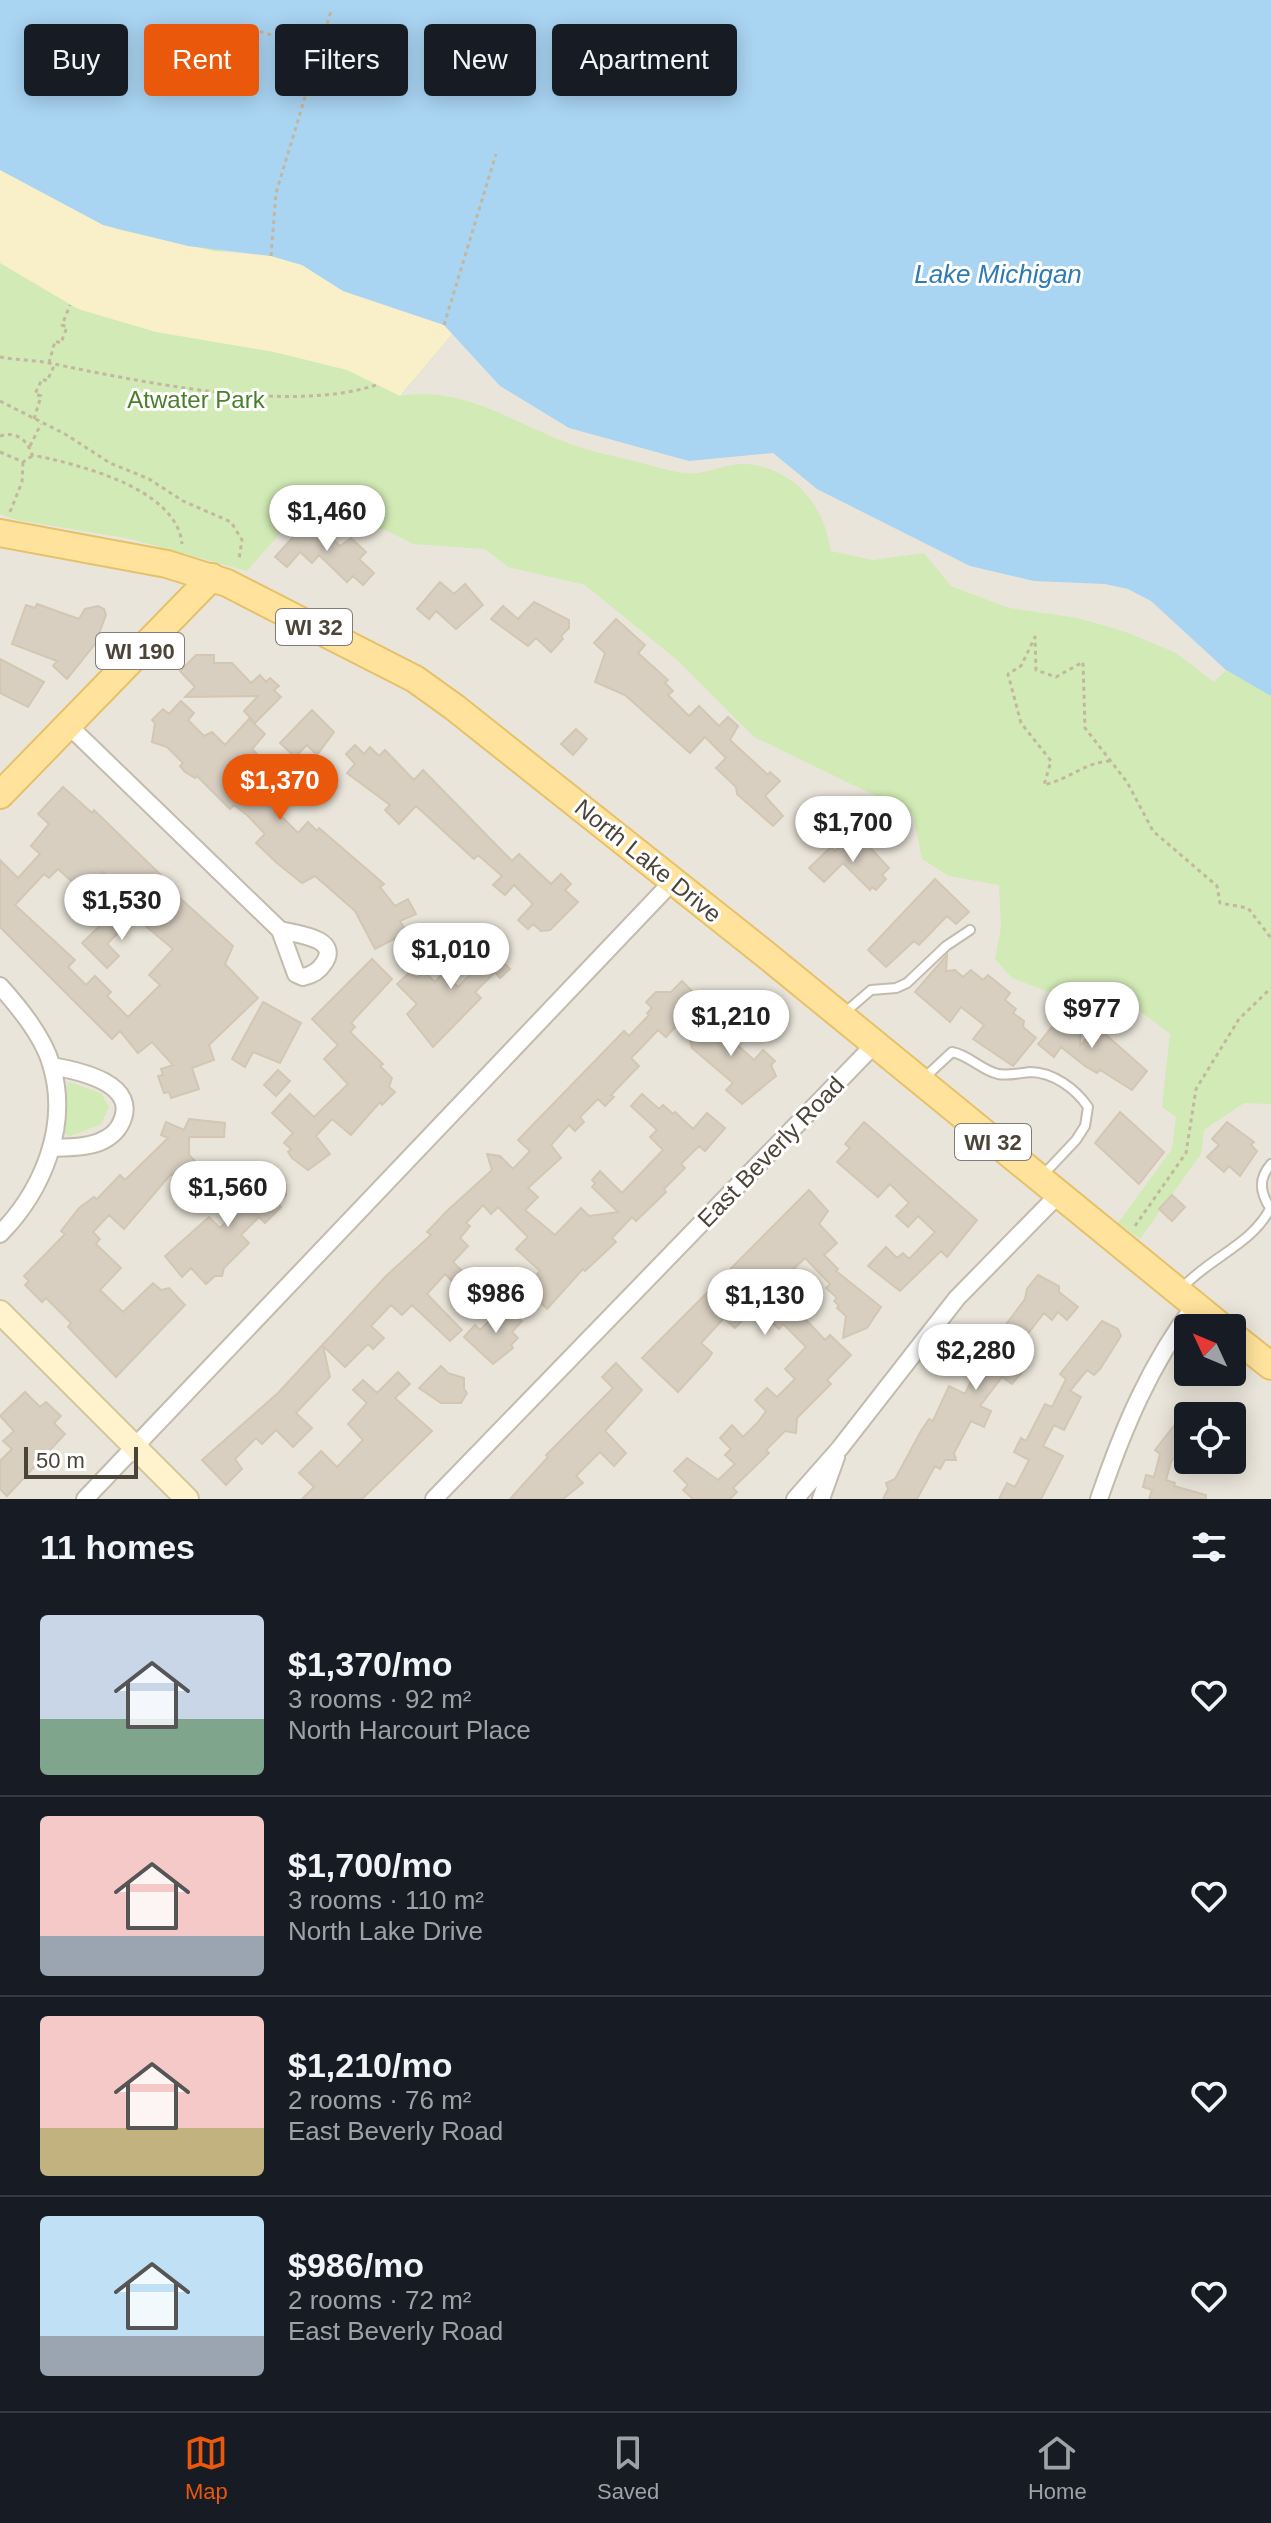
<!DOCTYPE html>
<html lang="en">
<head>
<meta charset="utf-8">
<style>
  :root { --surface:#171b24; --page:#20242c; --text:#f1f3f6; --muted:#9ea1a6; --line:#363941; --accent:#ea580c }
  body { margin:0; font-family:Helvetica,sans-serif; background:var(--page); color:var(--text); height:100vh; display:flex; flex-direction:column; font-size:30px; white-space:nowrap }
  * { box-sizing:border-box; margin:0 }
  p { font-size:26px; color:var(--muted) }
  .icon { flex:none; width:44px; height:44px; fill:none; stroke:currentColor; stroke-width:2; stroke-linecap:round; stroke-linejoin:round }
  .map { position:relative; height:1499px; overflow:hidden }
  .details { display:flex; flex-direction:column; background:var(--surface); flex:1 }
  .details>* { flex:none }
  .guide { position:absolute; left:24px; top:24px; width:800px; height:72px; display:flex; gap:16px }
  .needle { width:52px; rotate:314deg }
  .controls { position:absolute; left:1174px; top:1314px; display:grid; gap:16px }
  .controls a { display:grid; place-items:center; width:72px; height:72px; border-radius:8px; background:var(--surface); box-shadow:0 4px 20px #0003; font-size:40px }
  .scale { position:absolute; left:24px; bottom:20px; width:114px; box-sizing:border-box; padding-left:8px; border:4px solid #4b4439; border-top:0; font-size:22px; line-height:28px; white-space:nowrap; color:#4b4439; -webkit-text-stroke:6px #fff; paint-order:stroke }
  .price { position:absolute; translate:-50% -68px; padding:0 18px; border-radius:28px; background:#fff; color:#222; font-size:26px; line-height:52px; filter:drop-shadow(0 2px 4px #0008) }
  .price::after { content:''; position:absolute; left:50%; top:48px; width:24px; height:18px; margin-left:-12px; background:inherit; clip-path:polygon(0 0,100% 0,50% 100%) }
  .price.active { background:var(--accent); color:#fff }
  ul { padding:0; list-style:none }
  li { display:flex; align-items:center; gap:24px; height:200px; padding:0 40px }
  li+li { border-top:2px solid var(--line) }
  li span { display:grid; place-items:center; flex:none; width:224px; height:160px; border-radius:8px; color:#555 }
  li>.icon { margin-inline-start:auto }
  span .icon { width:96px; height:96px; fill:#fffc; stroke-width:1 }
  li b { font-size:34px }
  h2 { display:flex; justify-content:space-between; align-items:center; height:96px; padding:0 40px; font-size:34px }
  .tag { padding:0 28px; border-radius:8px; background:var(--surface); box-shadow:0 4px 20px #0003; font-size:28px; line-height:72px }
  .tag.active { background:var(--accent); color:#fff }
  .dock { display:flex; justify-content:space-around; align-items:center; height:112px; border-top:2px solid var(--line); background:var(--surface); font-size:22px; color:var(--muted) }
  .dock a { display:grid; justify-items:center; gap:4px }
  .dock .active { color:var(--accent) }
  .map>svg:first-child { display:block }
</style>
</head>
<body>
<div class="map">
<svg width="1271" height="1499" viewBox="0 0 1271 1499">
  <rect width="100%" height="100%" fill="#f6f3ec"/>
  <!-- residential -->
  <path fill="#eae5da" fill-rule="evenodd" d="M0,0l1271,537v962h-1271zM1188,1328h44v44h-44zM1188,1416h44v44h-44z"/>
  <!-- green -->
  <path fill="#d2eab5" d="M0,170l452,164 -51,62c62,-11 116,29 172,49 21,7 44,12 65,17 17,4 43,14 60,11 23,-4 40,-14 65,-6 42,13 61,44 68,84l42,9 51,-7 27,33 58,22 69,10 48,14 50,21 38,29 12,-12 45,26v408l-27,-1 -40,27 -3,24 -61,85 -22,-16 54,-74 4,-32 -14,-10 8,-73 -64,-49 -26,19 -68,-26 -17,-19 6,-32 -2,-42 -50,-9 -27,-17 -9,-45 -159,-77 -77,-77 -92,-75 -77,-18 -23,-18 -72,-5 -29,-15 -38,7 -37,-36 -62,71 -116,-32 -114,-19 -17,-6z
    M69,1082l32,11 8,14 -8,17 -30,12 -5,-1c-4,-12 -5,-45 3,-53z"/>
  <!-- sand -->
  <path fill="#f9efc9" d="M0,170l116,59 98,22 57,5 31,9 41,26 101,34 8,9 -52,62 -53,-26 -73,-18 -118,-20 -78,-23 -78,-46z"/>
  <!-- water -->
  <path fill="#a9d4f2" d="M0,0h1271v696l-45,-26 -75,-69 -23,-12 -23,-5 -71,-3 -64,-15 -153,-77 -44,-36 -84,8 -120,-33 -69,-42 -56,-61 -101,-34 -41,-26 -31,-9 -83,-10 -85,-21 -103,-55z"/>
  <!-- building -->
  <path fill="#d8cfc1" stroke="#d3c7b4" stroke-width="2" fill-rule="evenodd" d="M306,523l10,9 4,-4 20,18 11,-8 15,14 -7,7 15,14 -11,12 -10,-9 -6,6 -28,-27 -7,8 -12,-11 -13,15 -12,-10z
    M440,582l14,12 11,-10 18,21 -27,24 -20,-18 -7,8 -12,-10z
    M534,602l35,18v8l-8,8 2,3 -12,13 -15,-14 -8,8 -37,-27 12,-13 15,13z
    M37,604l42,15 6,-10 13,-3 6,3 2,6 -11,29 -28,35 -14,-13 4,-5 -45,-17 14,-39 9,3z
    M616,619l29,26 -7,8 30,27 -3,3 8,8 -5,4 21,21 10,-10 20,20 9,-9 10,9 -8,14 38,35 2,-3 10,9 -15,15 18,20 -10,10 -36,-32 -1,-7 -20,-19 10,-10 -21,-21 -15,16 -65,-58 -30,-13 10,-29 -11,-10z
    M196,655h18v8h18l19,20 9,-8 6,7 4,-4 9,8 -5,4 7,7 -26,26 -11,-12 14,-15 -73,1 10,-10 -15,-16z
    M0,659l44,23 -16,25 -28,-14z
    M181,701l13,12 -6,7 16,16 8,-4 13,13 24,-26 16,15 -13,15 5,5 -16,18 6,7 -5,5 21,22 12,-13 13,12 -9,9 19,19 10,-11 9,9 2,-3 65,56 -4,3 15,19 13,-7 8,15 -16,7 5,9 -5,6 -25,13 -20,-38 -40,-35 -13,7 -25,-20 -21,-20 9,-9 -18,-19 -13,-10 -4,4 -33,-33 -2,2 -10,-6 -5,-6 3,-3 -16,-16 -15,-5 3,-19 -3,-3 11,-11 6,5z
    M312,710l22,22 -17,23 -10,-10 -12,12 -15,-14z
    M576,729l11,10 -14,16 -12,-11z
    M355,745l9,9 6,-7 9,9 6,-6 29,30 9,-10 89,91 7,-7 32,30 10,-10 10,10 -6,6 13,12 -28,28 -9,1 -8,-7 -5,5 -10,-9 15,-16 -19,-19 -9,10 -12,-10 9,-9 -24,-21 -4,4 -58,-53 -17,18 -14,-14 5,-5 -43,-32 8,-9 -9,-10z
    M324,774l13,13 -13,13 -13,-13z
    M63,787l29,26 2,-3 70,68 -3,3 72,65 -8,18 33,34 -49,47 5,15 -22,8 7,21 -28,9 -2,-6 -5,1 -6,-17 5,-1 -2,-6 12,-4 -21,-23 -14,11 -18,-22 -8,8 -112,-112v-67l18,18 22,-24 -9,-8 18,-22 -11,-10zM58,869l20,18 5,-5 6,5 14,-15 41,38 -8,8 37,31 -24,26 11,10 -32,32 -21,-21 4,-4 -16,-16 -9,9 -18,-18 7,-7 -60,-55 29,-31 5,4z
    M851,840l10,9 5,-6 23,25 -7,7 4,4 -10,11 -4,-3 -2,3 -27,-27 -19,19 -15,-14 22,-21 4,4 10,-10z
    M935,879l34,33 -13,12 -9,-8 -28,29 -5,-4 -28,26 -18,-17z
    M113,913l12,13 -18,18 12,12 -12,12 -25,-25z
    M467,936l10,10 10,-10 13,13 -2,8 12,12 -10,9 -5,-6 -20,20 6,6 -48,49 -26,-33 10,-10 -20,-20 13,-12 7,6 7,-7 11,11 8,-9 15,14 19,-20 -20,-21z
    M947,955l-1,16 9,-1 8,7 8,-7 12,10 5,-5 22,18 -5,7 11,9 -3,4 11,8 -1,6 13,11 -23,28 -40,-27 11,-14 -23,-18 -11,15 -35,-30z
    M372,959l20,20 -41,44 4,4 -5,5 33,32 -3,2 12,12 -3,9 6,5 -13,13 -2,-3 -29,33 -19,-16 -16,17 14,18 -22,16 -16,-12 -4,-6 3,-3 -7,-6 9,-10 -21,-20 18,-19 24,23 34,-33 -24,-25 14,-14 -26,-26z
    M682,981l10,10 -4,22 -22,24 -8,-7 -17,18 -10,10 8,8 -28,29 3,2 -9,9 -7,-7 -18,18 4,5 -9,9 -6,-6 -18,20 10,13 -33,30 10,9 -13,13 30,25 26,-27 8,8 29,-4 -26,-25 3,-4 -3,-3 8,-9 22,22 41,-43 -13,-13 7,-7 -26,-24 11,-12 17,15 4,-4 10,9 2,-2 18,17 14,-16 18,15 -20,23 -6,-5 -18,18 4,4 -21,21 2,3 -30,29 -4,-4 -20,21 4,4 -31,29 -2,-2 -36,40 -19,-20 13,-11 -4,-4 3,-3 -24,-22 12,-12 -30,-30 -7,7 -8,-9 -17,18 4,3 -10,12 8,8 -15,16 24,24 -10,10 -22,-22 -18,20 35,36 -12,11 -38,-36 -10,10 -11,-10 -20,21 13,12 -11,11 -5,-5 -23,23 -22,-21 7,31 -34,36 16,15 -19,19 -17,-17 -14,14 -6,-6 -21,21 7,10 -16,16 -24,-25 76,-67 108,-117 45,-41 -4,-3 21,-22 44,-40 -5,-16 13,2 13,13 17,-18 -12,-11 106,-109 5,5 20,-21 -2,-2 5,-5 -6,-6 10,-10h15z
    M263,1002l38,21 -21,40 -27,-11 -8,15 -13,-8z
    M1068,1007l13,11 -1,28 16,-20 51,45 -15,19 -32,-20 -3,3 -12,-7 -24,-19 -7,10 -16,-13z
    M709,1011l15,11 -3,3 14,13 -2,3 21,19 9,-10 12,11 -4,4 5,11 -34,28 -16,-14 7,-7 -41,-35 -4,-16z
    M278,1070l12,11 -14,15 -12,-11z
    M1120,1112l44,40 -25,32 -44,-41z
    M189,1119l36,4 -1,14h-35v18l6,6 -19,18 -5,-5 -47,55 -15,-14 -16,17 7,7 -4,5 25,24 -21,22 23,22 30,-29 8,7 8,-2 16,17 -69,72 -48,-50 3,-4 -25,-25 -4,4 -17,-17 4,-4 -5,-5 41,-42 -4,-3 18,-23 15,-11 3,2 23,-24 5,5 43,-42 -7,-3 5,-13 18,8z
    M864,1122l113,98 -30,37 -6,-6 -41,40 -32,-25 18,-19 11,11 6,-5 6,6 26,-27 -17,-16 -10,11 -12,-11 13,-13 -19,-19 -12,13 -41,-35 13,-14 -5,-4z
    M1227,1122l27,20 -3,3 6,6 -17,25 -11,-10 -5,6 -17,-15 12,-12 -7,-6z
    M262,1166l24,19v10l-8,9 3,3 -16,16 -6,-6 -18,18 8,8 -25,25 -2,8h-7l-9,8 -15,-16 -9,9 -17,-21 44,-39 11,11 19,-19 -5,-4 15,-15 -7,-7z
    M809,1190l19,21 -9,13 18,19 -13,12 14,14 -2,2 45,36 -14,21 -24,10 3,-22 -9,-8 2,-2 -5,-5 3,-3 -11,-10 4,-4 -25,-26 -30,29 50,53 5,-5 21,20 -24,25 4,4 -34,34 -1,15 -11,-2 -19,19 3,3 -36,35 4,4 -7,7h-37l-10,-9 5,-5 -14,-14 13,-13 31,22 17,-16 -10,-9 6,-6 -11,-11 12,-13 11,12 16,-16 7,-10 -11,-11 12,-12 10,9 18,-18 -10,-10 21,-22 -23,-23 -4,5 -7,-6 -6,7 -17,-17 -14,15 -11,-10 -23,25 11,10 -3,5 -31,34 -36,-34z
    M1172,1195l13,12 -13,14 -13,-12z
    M1038,1275l21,11v6l19,15 -11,13 -9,-8 -6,8 -8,-7 -32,41 -1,7 12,10 -11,13 -10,-7 -22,29 11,5 -7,16 -13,-6 -17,32 2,7h-11l-5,9 -5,-3 -18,33h-34l5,-10 -2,-6 9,-4 26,-48 8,-12 4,2 16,-35 16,8 11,-23 -3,-2 52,-70 2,-10z
    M505,1305l17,16 -10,11 6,6 -7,7 2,3 -20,16 -29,-27 11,-12 5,5z
    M1102,1321l16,8 3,7 -21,33 -6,6 -7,-5 -17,21 11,6 -17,33 -10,-5 -11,21 20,10 -22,43h-42l8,-16 8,4 14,-27 -15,-8 7,-14 5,3 19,-37 7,3 14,-28 -6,-5z
    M616,1363l26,27 -37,41 21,22 -12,13 -14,-14 -24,24 7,7 -20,16h-53l38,-42 -2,-2 67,-67 -11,-11z
    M441,1366l7,7 16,5v11l3,4 -6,10h-20l-22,-15z
    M398,1372l12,12 -15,14 37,33 -70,68h-60l12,-12 -15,-14 22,-22 16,16 26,-27 -15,-16 19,-21 -14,-13 10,-10 14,13z
    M25,1392l15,15 6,-5 15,14 -7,7 11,11 -58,62 -7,-7v-28l12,-12 -9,-8 11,-10 -14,-15z
    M1188,1408v42l-7,-2 -10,14 -5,18 9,3 -1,3 32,9v4h-57l3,-9 -9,-3 3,-12 8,2 6,-23 -5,-4z"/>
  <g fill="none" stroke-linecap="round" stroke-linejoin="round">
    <defs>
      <path id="lane" d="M843,1014l28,-24 25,-2 11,-5 39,-37 24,-16
        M923,1079l29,-27c17,3 29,18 46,22 10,2 22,-1 32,-2 23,0 46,17 58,35l-3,19 -9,14 -33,35
        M1270,1208c-10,-16 -12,-29 1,-44
        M1182,1288c28,-31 70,-43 89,-81"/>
      <path id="street" d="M67,724l213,206 16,44 7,3c10,-2 16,-6 21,-14 17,-25 -28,-29 -44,-33
        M0,986c19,21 43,50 51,78 19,61 -8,126 -51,170
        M51,1148c13,-1 26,0 38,-3 12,-2 25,-9 31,-20 22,-41 -40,-54 -68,-59
        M85,1499l588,-618
        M434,1499l439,-453
        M795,1499l45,-51 117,-150 101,-103
        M821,1499l15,-42
        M1099,1499c24,-70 51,-135 96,-194"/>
      <path id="secondary" d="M0,1312l187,187"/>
      <path id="primary" d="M0,533l167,31 60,19 188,96 39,28 311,247 458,374
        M0,795l212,-218
        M1232,1335l39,31"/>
    </defs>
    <!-- lane casing -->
    <use href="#lane" stroke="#c2bbae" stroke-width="12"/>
    <!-- street casing -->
    <use href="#street" stroke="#c2bbae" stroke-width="20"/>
    <!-- secondary casing -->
    <use href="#secondary" stroke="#d6c79b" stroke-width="26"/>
    <!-- primary casing -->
    <use href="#primary" stroke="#e6c16a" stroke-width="30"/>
    <!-- path -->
    <path stroke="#c4b79f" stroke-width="3" stroke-dasharray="4 4" stroke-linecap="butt" d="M252,29l129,39
      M271,256l5,-63 55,-182
      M444,325l52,-171
      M0,357c16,3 33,3 49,6 89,18 240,51 327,22
      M49,363l6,-22 6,2 6,-16 -5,-2 8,-20
      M0,401l65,33 45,29 39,16 34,22 48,21 11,18 -3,19
      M34,419l7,-23 -6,-2 7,-15 5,2 7,-15
      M0,436c16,-5 28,4 32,19 45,9 145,33 150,89
      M30,446l11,-22
      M0,452l23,10 9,-6
      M10,512l12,-30 1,-20
      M1110,761c-24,1 -41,18 -66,24l7,-24 -30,-38 -13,-49 13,-8 14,-29 1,33 20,7 27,-15 2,66 42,54 26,49 64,55 3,17 28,5 23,30
      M1135,1226l51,-73 10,-64 43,-70 32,-31"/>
    <!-- lane -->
    <use href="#lane" stroke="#fff" stroke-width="8"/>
    <!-- street -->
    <use href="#street" stroke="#fff" stroke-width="16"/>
    <!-- secondary -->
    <use href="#secondary" stroke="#fff3cd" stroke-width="22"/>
    <!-- primary -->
    <use href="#primary" stroke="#ffe39c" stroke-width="26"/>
  </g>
  <g text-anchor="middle" stroke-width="6" stroke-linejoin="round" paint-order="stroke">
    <!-- shield labels -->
    <g fill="#fff" stroke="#817c74" stroke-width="2">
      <rect x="276" y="609" width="76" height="36" rx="6"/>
      <rect x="96" y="633" width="88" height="36" rx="6"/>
      <rect x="955" y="1124" width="76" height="36" rx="6"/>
    </g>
    <g font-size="22" font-weight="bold" fill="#4b4439">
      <text x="314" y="635">WI 32</text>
      <text x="140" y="659">WI 190</text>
      <text x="993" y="1150">WI 32</text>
    </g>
    <!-- park labels -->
    <g font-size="24" fill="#4a7f2a" stroke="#fff">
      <text x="196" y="408">Atwater Park</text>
    </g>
    <!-- street labels -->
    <g font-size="24" fill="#4b4439" stroke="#fff">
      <text transform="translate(648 861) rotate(39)" y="8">North Lake Drive</text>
      <text transform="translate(771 1152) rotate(-46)" y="8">East Beverly Road</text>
    </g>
    <!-- water labels -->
    <g font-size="26" font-style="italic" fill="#2e7ab2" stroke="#fff">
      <text x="998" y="283">Lake Michigan</text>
    </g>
  </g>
</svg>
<div class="controls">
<a><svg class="needle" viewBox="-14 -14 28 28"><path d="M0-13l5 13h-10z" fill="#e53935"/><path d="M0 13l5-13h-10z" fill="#9ea1a6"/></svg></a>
<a><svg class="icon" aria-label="locate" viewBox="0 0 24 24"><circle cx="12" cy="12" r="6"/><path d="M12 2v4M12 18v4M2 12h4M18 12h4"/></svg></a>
</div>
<div class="scale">50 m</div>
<b class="price" style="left:327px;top:553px">$1,460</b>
<b class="price active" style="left:280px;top:822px">$1,370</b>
<b class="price" style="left:853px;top:864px">$1,700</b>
<b class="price" style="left:122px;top:942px">$1,530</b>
<b class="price" style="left:451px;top:991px">$1,010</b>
<b class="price" style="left:1092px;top:1050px">$977</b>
<b class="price" style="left:731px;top:1058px">$1,210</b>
<b class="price" style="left:228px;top:1229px">$1,560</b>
<b class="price" style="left:496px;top:1335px">$986</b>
<b class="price" style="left:765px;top:1337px">$1,130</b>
<b class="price" style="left:976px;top:1392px">$2,280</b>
<div class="guide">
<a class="tag">Buy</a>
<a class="tag active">Rent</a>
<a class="tag">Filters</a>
<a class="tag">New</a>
<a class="tag">Apartment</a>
</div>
</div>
<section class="details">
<h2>11 homes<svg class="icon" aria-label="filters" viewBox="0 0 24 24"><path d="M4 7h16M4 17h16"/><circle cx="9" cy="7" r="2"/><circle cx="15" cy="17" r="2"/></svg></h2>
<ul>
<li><span style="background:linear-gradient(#c9d6e8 65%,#7fa58c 0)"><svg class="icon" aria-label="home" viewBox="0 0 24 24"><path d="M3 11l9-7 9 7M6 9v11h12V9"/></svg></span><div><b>$1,370/mo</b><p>3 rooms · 92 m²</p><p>North Harcourt Place</p></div><svg class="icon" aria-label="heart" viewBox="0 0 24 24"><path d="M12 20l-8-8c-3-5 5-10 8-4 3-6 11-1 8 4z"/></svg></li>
<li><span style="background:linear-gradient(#f6c9c9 75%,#9aa5b1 0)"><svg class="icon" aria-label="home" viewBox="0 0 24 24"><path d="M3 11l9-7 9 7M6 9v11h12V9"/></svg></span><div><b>$1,700/mo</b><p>3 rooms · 110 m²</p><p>North Lake Drive</p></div><svg class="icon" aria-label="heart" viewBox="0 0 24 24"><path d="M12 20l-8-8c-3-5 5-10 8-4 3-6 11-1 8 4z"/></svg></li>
<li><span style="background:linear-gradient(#f6c9c9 70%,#c2b280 0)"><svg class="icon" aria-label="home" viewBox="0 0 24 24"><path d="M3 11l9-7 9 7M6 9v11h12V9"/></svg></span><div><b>$1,210/mo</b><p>2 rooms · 76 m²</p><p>East Beverly Road</p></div><svg class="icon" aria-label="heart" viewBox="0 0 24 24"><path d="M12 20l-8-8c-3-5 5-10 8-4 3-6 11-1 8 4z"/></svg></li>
<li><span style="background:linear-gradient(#bfe0f5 75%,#9aa5b1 0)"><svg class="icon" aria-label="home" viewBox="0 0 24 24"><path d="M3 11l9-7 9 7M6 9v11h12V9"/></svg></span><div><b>$986/mo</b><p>2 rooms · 72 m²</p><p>East Beverly Road</p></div><svg class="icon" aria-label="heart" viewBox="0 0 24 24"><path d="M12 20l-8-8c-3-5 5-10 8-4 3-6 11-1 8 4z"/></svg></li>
</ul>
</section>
<nav class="dock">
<a class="active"><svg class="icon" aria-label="map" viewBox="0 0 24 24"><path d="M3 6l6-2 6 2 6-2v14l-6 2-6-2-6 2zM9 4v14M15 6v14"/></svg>Map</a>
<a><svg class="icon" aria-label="saved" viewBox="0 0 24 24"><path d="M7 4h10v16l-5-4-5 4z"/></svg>Saved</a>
<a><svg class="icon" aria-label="home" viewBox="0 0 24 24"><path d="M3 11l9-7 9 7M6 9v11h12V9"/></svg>Home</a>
</nav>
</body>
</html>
